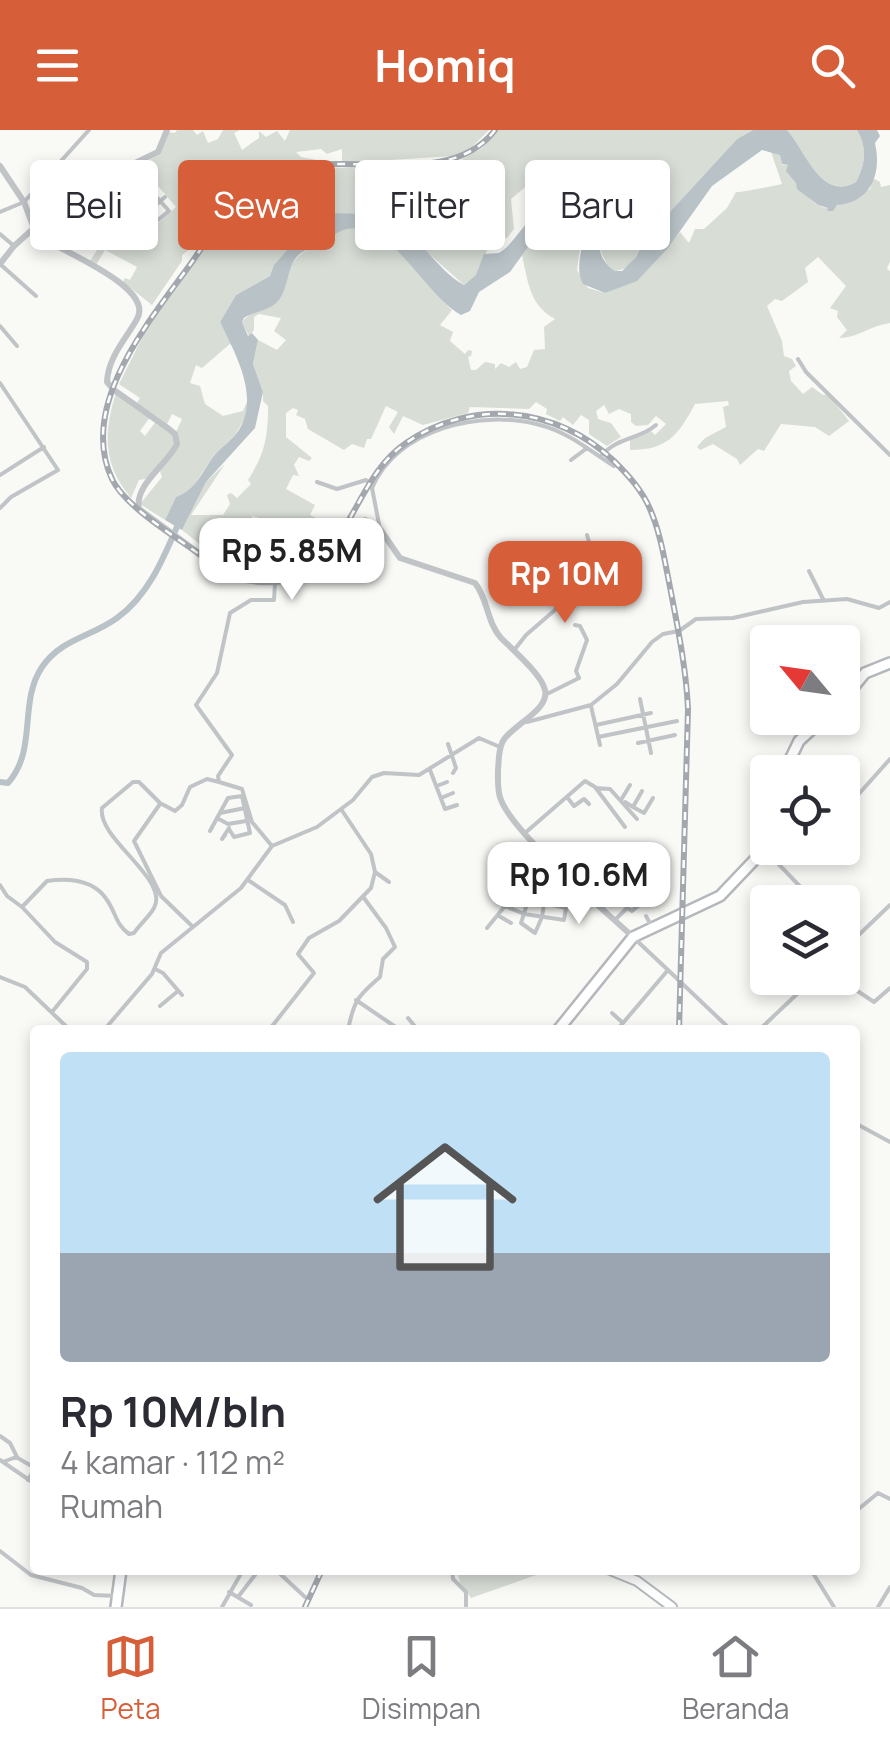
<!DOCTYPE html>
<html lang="id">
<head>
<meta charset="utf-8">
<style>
  :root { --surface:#fff; --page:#f7f7f7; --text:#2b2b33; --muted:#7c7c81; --line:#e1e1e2; --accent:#d65f39 }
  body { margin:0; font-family:Manrope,sans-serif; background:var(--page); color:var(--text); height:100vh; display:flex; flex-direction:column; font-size:38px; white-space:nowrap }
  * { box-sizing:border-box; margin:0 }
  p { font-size:32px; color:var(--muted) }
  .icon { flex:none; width:55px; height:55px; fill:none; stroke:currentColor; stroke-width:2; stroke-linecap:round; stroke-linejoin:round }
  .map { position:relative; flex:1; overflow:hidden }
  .panel { position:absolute; left:30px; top:895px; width:830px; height:550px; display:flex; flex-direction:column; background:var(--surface); border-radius:10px; box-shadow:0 5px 15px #0003 }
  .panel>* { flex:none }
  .top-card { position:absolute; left:30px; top:30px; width:830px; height:90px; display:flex; gap:20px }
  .needle { width:65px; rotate:299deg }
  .buttons { position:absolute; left:750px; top:495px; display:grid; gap:20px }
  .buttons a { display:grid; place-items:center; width:110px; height:110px; border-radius:10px; background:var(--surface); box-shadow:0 5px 15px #0003; font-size:50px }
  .price { position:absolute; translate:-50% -85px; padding:0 22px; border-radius:20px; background:#fff; color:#222; font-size:32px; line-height:65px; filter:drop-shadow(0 2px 5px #0008) }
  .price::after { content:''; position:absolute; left:50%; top:60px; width:30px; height:22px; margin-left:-15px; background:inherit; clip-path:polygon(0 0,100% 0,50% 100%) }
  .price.current { background:var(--accent); color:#fff }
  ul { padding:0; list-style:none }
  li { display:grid; align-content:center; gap:20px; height:530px; padding:0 30px }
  li span { display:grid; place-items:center; height:310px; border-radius:10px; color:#555 }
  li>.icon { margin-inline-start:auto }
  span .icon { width:180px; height:180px; fill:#fffc; stroke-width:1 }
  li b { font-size:42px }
  .pill { padding:0 35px; border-radius:10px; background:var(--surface); box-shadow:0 5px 15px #0003; font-size:35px; line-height:90px }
  .pill.current { background:var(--accent); color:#fff }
  header { display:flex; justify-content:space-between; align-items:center; height:130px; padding:0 30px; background:var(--accent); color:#fff; font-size:45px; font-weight:700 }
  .dock { display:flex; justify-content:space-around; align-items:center; height:140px; border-top:2px solid var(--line); background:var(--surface); font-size:28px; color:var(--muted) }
  .dock a { display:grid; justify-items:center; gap:5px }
  .dock .current { color:var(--accent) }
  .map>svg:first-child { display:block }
</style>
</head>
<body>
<header><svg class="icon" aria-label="menu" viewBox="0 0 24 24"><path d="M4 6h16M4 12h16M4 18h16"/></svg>Homiq<svg class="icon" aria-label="search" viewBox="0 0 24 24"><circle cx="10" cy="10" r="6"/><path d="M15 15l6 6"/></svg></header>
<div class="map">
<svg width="890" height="1477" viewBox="0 0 890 1477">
  <rect width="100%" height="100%" fill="#f9f9f6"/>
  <!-- green -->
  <path fill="#d8ddd6" d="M177,0h16l4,5 6,-4 5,12 10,-4 5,-9h17l-6,3 8,17 17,-12v-7l7,6 11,-6 8,10 5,-11h199l-18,18 -16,8 -113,7v-14l-15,5 -6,-5 -25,3 5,5 32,6c-50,4 -75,6 -107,47l-10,-6 -8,10 -22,-13 -3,4 19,13 2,5 -7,11v9l-15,12v6l-30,44 -29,-23 2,-4 5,2 7,-13 -32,-17 -9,15 -6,-4 7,-11 -7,-5 8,-6 -10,-6 11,-8 4,5 15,-14 9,10 8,-7 14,12 27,-24 -36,-42 19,-10 9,-23 7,1z
    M498,0h255l-16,9 -92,100c-7,13 -13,31 -30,32l-7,-4 -10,-22 6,-24 -21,-44 -14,5 -14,-6 -6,3 -7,-6 -31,26 3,30 -7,9c-25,-1 -18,21 -30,36 -4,5 -9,7 -13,11l-46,-41 -4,-10c-20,-6 -36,-17 -56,-22l-88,64 -34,19 -16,27 11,21 -29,25 -6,-3 -6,18 10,3 5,18 18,12 20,-5 6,-14 -1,16 -13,22 -21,20 -25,38 -13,4 -11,23 -25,-16 22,-27 -2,-6 18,-24 -2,-15 6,-13 -10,-5 -5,10 -30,-21 3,-5 -21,-14 33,-66 67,-93 19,3 23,-37 60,-11 4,-12 135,-3 1,-5 21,-12z
    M787,0h70c10,17 9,33 -1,52 -36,19 -50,-31 -69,-52z
    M770,19l10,5 2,11h7c6,15 23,48 44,42 11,-3 26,-13 37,-18l3,-11 7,4 1,5 9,-2v76l-3,8 3,2v52c-21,3 -32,15 -51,15l8,-8 -10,-13 1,-6 -8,-3 16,-22 -28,-29 -13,11 3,14 -26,19 -7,-2 -8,7 15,35 2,15 8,3 4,7 -7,5 2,10 12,13 9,-7 11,8 5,-1 21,27 -20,15 -14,-9 -34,-3 -17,27 -6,-2 -18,16 -3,-6 -24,-15 -13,6 -3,-3 8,-9 21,-11 -3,-20 6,-2 -1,-4 -33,3c-17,31 -27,46 -65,46v-10l21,-9 4,4 11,-11 -10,-8 -8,9 -12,1 -5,-4v-8l-12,-5 -10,5 -5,-9 -8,6 2,8 13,4 10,14 -14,9 -18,-12v-14l-8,-5 -8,10 -10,-8 -3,4 -14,-7 1,-5 -11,-7 -7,7 -59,-2 -2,6 -45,12 -20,-9 -9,18 -5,-7 9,-15 -12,-6 -15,33h-4l-3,9 -12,-4 -8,6 -36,-21 -3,-10 -9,-4 2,-5 -5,-2 -7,5v24l26,21 -3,3 -10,-4 -5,8 5,11 -6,-1 -7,14 29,16 -5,10 6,3 -8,14 -56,-16v11l25,9 2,10 22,8 3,-4 18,4c-39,29 -65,27 -104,1l6,-9 -8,-5 -10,8 -24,-19 24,-48 19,-18 -34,51h32l7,-11 -3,-9 4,-2 6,5 14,-14 -3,-4c17,-27 20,-42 20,-74l-5,-5v-9l-10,-28 5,-24 19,10 9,-10 -12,-9 7,-13 -22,-4 -5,3v13l-5,6 -7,-14c10,-13 27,-12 37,-26 8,-10 7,-24 15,-35 7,-9 17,-12 25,-18 8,-6 17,-13 27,-16 35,-10 84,62 106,83l-12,15 13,7 -3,9 15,13 3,-4 4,1 -1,5 -3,1 3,13h5l9,-8 10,2v5l6,-6 8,4 7,-5 4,7 7,-2 7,-17 11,-1 -1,-22 11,-8c-26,-14 -27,-38 -33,-64 16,-20 28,-49 57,-48l5,12 -7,51 11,18 17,5c29,-12 55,-36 75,-61l9,11 6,-14h9l23,-21 9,-16c3,1 43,-7 46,-8z
    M116,263l35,23 -11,15 5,5 12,-16 17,14 2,10 -25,34 -12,2 -8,18c-28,-33 -28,-65 -15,-105z
    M457,1440h84l-5,5 -65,23 -11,-15z"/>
  <!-- water -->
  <path fill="#b9c3c7" d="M787,0c19,21 34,72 69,52 10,-19 11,-35 1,-52h20l3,6 -5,7c7,31 -4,59 -38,62l-4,6h-6l1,-3 -10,-3 -21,-16 -1,-6 -10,-12 2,-6 -6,-1 -2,-9 -18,-5 -50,36 -44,62 -31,33 -32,12 -22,-9c-13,-22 13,-58 -6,-78l-28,12 -39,54 -31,20 -9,19 -9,4c-44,-24 -84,-130 -143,-67 -37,1 -24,41 -43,56 -9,7 -22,8 -31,14l-2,4 6,14 4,-3 6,7 -5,24 10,28 -8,36 -49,54 -24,48 -17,-10 11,-23c20,-7 26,-25 37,-40 7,-9 16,-15 23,-23 26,-34 0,-79 -16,-112l16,-27 34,-19 4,-11 45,-51c29,-1 49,-3 75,14l4,-2c25,14 40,45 66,59l12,-10 8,-21 15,-1 7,-5c26,-28 39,-58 77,-72l5,4 17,35c-6,21 -12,42 10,56h7l14,-14 9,-18 92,-100 16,-9z"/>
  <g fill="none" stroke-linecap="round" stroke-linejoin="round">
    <!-- river -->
    <path stroke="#b9c3c7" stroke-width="6" d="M0,652l8,1c30,-34 10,-80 34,-116 19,-28 49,-30 75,-49 32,-23 47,-61 62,-96"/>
    <defs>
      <path id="secondary" d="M610,1440l27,11 35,26"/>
      <path id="primary" d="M842,571l23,-28 25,-10
        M784,642l15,-31 25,-23
        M558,900l75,-93 87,-41 40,-42 8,-18
        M116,1477l5,-37"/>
    </defs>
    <!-- secondary casing -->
    <use href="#secondary" stroke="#b2b8bc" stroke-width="12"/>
    <!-- primary casing -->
    <use href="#primary" stroke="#b4b8bc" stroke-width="14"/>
    <!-- minor -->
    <path stroke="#c0c4c7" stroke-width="4" d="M56,36l23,24
      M117,43l25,28 10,-9c6,7 12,13 17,19l-21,17 -7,-9c8,-8 16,-15 24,-22
      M134,48l5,-1 13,15
      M133,80l9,-9
      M0,82l24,-10 65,-72
      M0,104l14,12
      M0,134l36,32
      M0,196l17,20
      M798,229l8,13 84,83
      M0,253l58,87 -47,27 -11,11
      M600,327c18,-21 39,-17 56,-32
      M571,330l16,-12
      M0,345l44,-28
      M317,352l20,7 29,-9 6,5
      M380,399l-8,-41c25,-60 110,-79 168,-63 28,7 50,26 74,41
      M809,441l15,30
      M597,445l13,26
      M515,519l11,-14 72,-62 -11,-38
      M545,565l34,-17 -3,-7 11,-31 -7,-14 -5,-1
      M640,569l11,54
      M591,576l9,39
      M527,592l64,-17 26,-21 35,-42 11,-8 16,-3 17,-12 37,-1 70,-16 44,-3 32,9 11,-6
      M596,595l55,-12
      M598,607l79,-16
      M638,613l37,-8
      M448,614l8,24 -3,5
      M430,640l15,39 12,-4
      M437,656l10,-4
      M596,658l14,1 27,30
      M567,667l7,9 10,-7 5,5
      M441,668l12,-5
      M621,670l9,-15
      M625,672l8,5 9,-16
      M160,674l-26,37 27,55 31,30
      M842,676l15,-10 33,-37
      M633,677l11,6 9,-15
      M220,683l25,-5
      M217,688l11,6 18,-3
      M210,701l18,-33 14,-2 8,37 -16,4 -5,-8
      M525,703l60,-52 10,6 30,40
      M225,705l-3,4 7,-11
      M272,716l-20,-24 -10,-33 -23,-7 -1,-6 14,-21 -36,-50 21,-32 13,-60 21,-13h23l1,-17
      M763,718l52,54
      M375,742l14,10
      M248,750l37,25 8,17
      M515,752l10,2 -7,-9
      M0,755l7,11 15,11 33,35 32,20v7l-35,43
      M511,764l37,10 4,-19 11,-13
      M528,771l-7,22 14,10 7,-16 2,-13
      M505,776l19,8 40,6 2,-12 -18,-4
      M22,777l25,-26c22,-3 47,-1 60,19 9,13 9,25 22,34l5,-1c6,-9 15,-16 20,-25 16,-29 -57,-69 -52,-100l31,-26h6l21,21 15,8 7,-6 8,-18 17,-8 12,3
      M499,786l12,7
      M646,786l6,11
      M615,790l12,-12 5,3 6,-5
      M487,798l18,-22 13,-31
      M635,809l33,31
      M842,821l48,-46
      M155,839l8,4 19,22
      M0,847l25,10 45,43
      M828,848l9,9 13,-1 24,16 16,-14
      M356,870l44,30
      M160,876l18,-15
      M612,883l11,10
      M408,888l10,12
      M56,900l9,-5
      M104,900l48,-56 9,-21 80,-65 31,-42 45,-19 36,-27 19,-23 12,-4 35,2 60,-37 21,9
      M269,900l45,-57 -16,-19 11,-16 30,-17 32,-33 4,-16 -4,-18 -30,-45
      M348,900c6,-30 10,-34 32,-53l3,-18 12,-12 -9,-19 -22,-30
      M474,900h5
      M617,900l51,-60 63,60
      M759,900l55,-52
      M855,993l35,19
      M0,1306l10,7 7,14
      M0,1330l35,24
      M3,1332l13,-5 19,11 -7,12
      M855,1382l23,-19 12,6
      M0,1421l31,24 51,13 12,7 23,1
      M276,1440l29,27
      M452,1440l1,9 13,13v15
      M811,1440l23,37
      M229,1462l22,13
      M238,1467l17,-22
      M222,1477l21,-37
      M878,1477l12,-20"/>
    <!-- tertiary -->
    <path stroke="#c0c4c7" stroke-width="6" d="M0,36l24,36 12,32c19,15 120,52 101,85 -11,20 -29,38 -30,63l7,8 55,39 6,5 2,10c-10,21 -43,41 -38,65l65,48 4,9c41,22 92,25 125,-12 11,-12 16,-29 32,-34l15,9 20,29 75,25c13,16 12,40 26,55 11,11 41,37 44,52 5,20 -33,35 -42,51 -5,9 -4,19 -5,29 0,10 -1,21 3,30 13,34 102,109 132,137
      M0,134l14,-18 59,-53 85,-41 9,-22"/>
    <!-- secondary -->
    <use href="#secondary" stroke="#fff" stroke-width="8"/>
    <!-- primary -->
    <use href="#primary" stroke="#fff" stroke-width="9"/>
    <defs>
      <path id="rail" d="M495,0c-50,67 -170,9 -236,51 -29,18 -48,54 -67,81 -40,56 -115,142 -80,217 14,29 65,58 91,78 31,23 72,31 106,9 45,-28 50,-91 97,-123 65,-45 151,-37 208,18 14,14 28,29 36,48 10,23 14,48 19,73 8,42 17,84 19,127l-9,321
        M305,1477l17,-37"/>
    </defs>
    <!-- rail casing -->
    <use href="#rail" stroke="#a2a8ad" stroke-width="6"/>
    <!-- rail -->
    <use href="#rail" stroke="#fff" stroke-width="2.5" stroke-dasharray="8" stroke-linecap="butt"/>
  </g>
</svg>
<div class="buttons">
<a><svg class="needle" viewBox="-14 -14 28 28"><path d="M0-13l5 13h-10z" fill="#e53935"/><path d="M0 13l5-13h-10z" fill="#7c7c81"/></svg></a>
<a><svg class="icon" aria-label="locate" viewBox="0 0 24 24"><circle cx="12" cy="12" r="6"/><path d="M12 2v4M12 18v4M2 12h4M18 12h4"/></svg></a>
<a><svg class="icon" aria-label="layers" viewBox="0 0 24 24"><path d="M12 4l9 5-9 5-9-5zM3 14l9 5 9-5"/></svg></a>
</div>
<b class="price" style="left:292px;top:473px">Rp 5.85M</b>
<b class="price current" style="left:565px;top:496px">Rp 10M</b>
<b class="price" style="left:579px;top:797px">Rp 10.6M</b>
<div class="top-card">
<a class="pill">Beli</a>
<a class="pill current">Sewa</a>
<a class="pill">Filter</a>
<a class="pill">Baru</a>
</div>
<section class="panel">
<ul>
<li><span style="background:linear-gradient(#bfe0f5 65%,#9aa5b1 0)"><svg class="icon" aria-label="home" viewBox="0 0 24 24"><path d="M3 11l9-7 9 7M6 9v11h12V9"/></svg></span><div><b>Rp 10M/bln</b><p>4 kamar · 112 m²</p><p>Rumah</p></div></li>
</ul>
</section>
</div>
<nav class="dock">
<a class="current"><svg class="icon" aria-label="map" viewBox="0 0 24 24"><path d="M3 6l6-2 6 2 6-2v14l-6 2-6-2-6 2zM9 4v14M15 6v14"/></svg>Peta</a>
<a><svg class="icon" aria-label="saved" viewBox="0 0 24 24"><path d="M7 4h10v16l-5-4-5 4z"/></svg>Disimpan</a>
<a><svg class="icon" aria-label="home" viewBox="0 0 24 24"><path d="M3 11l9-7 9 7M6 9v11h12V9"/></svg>Beranda</a>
</nav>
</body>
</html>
